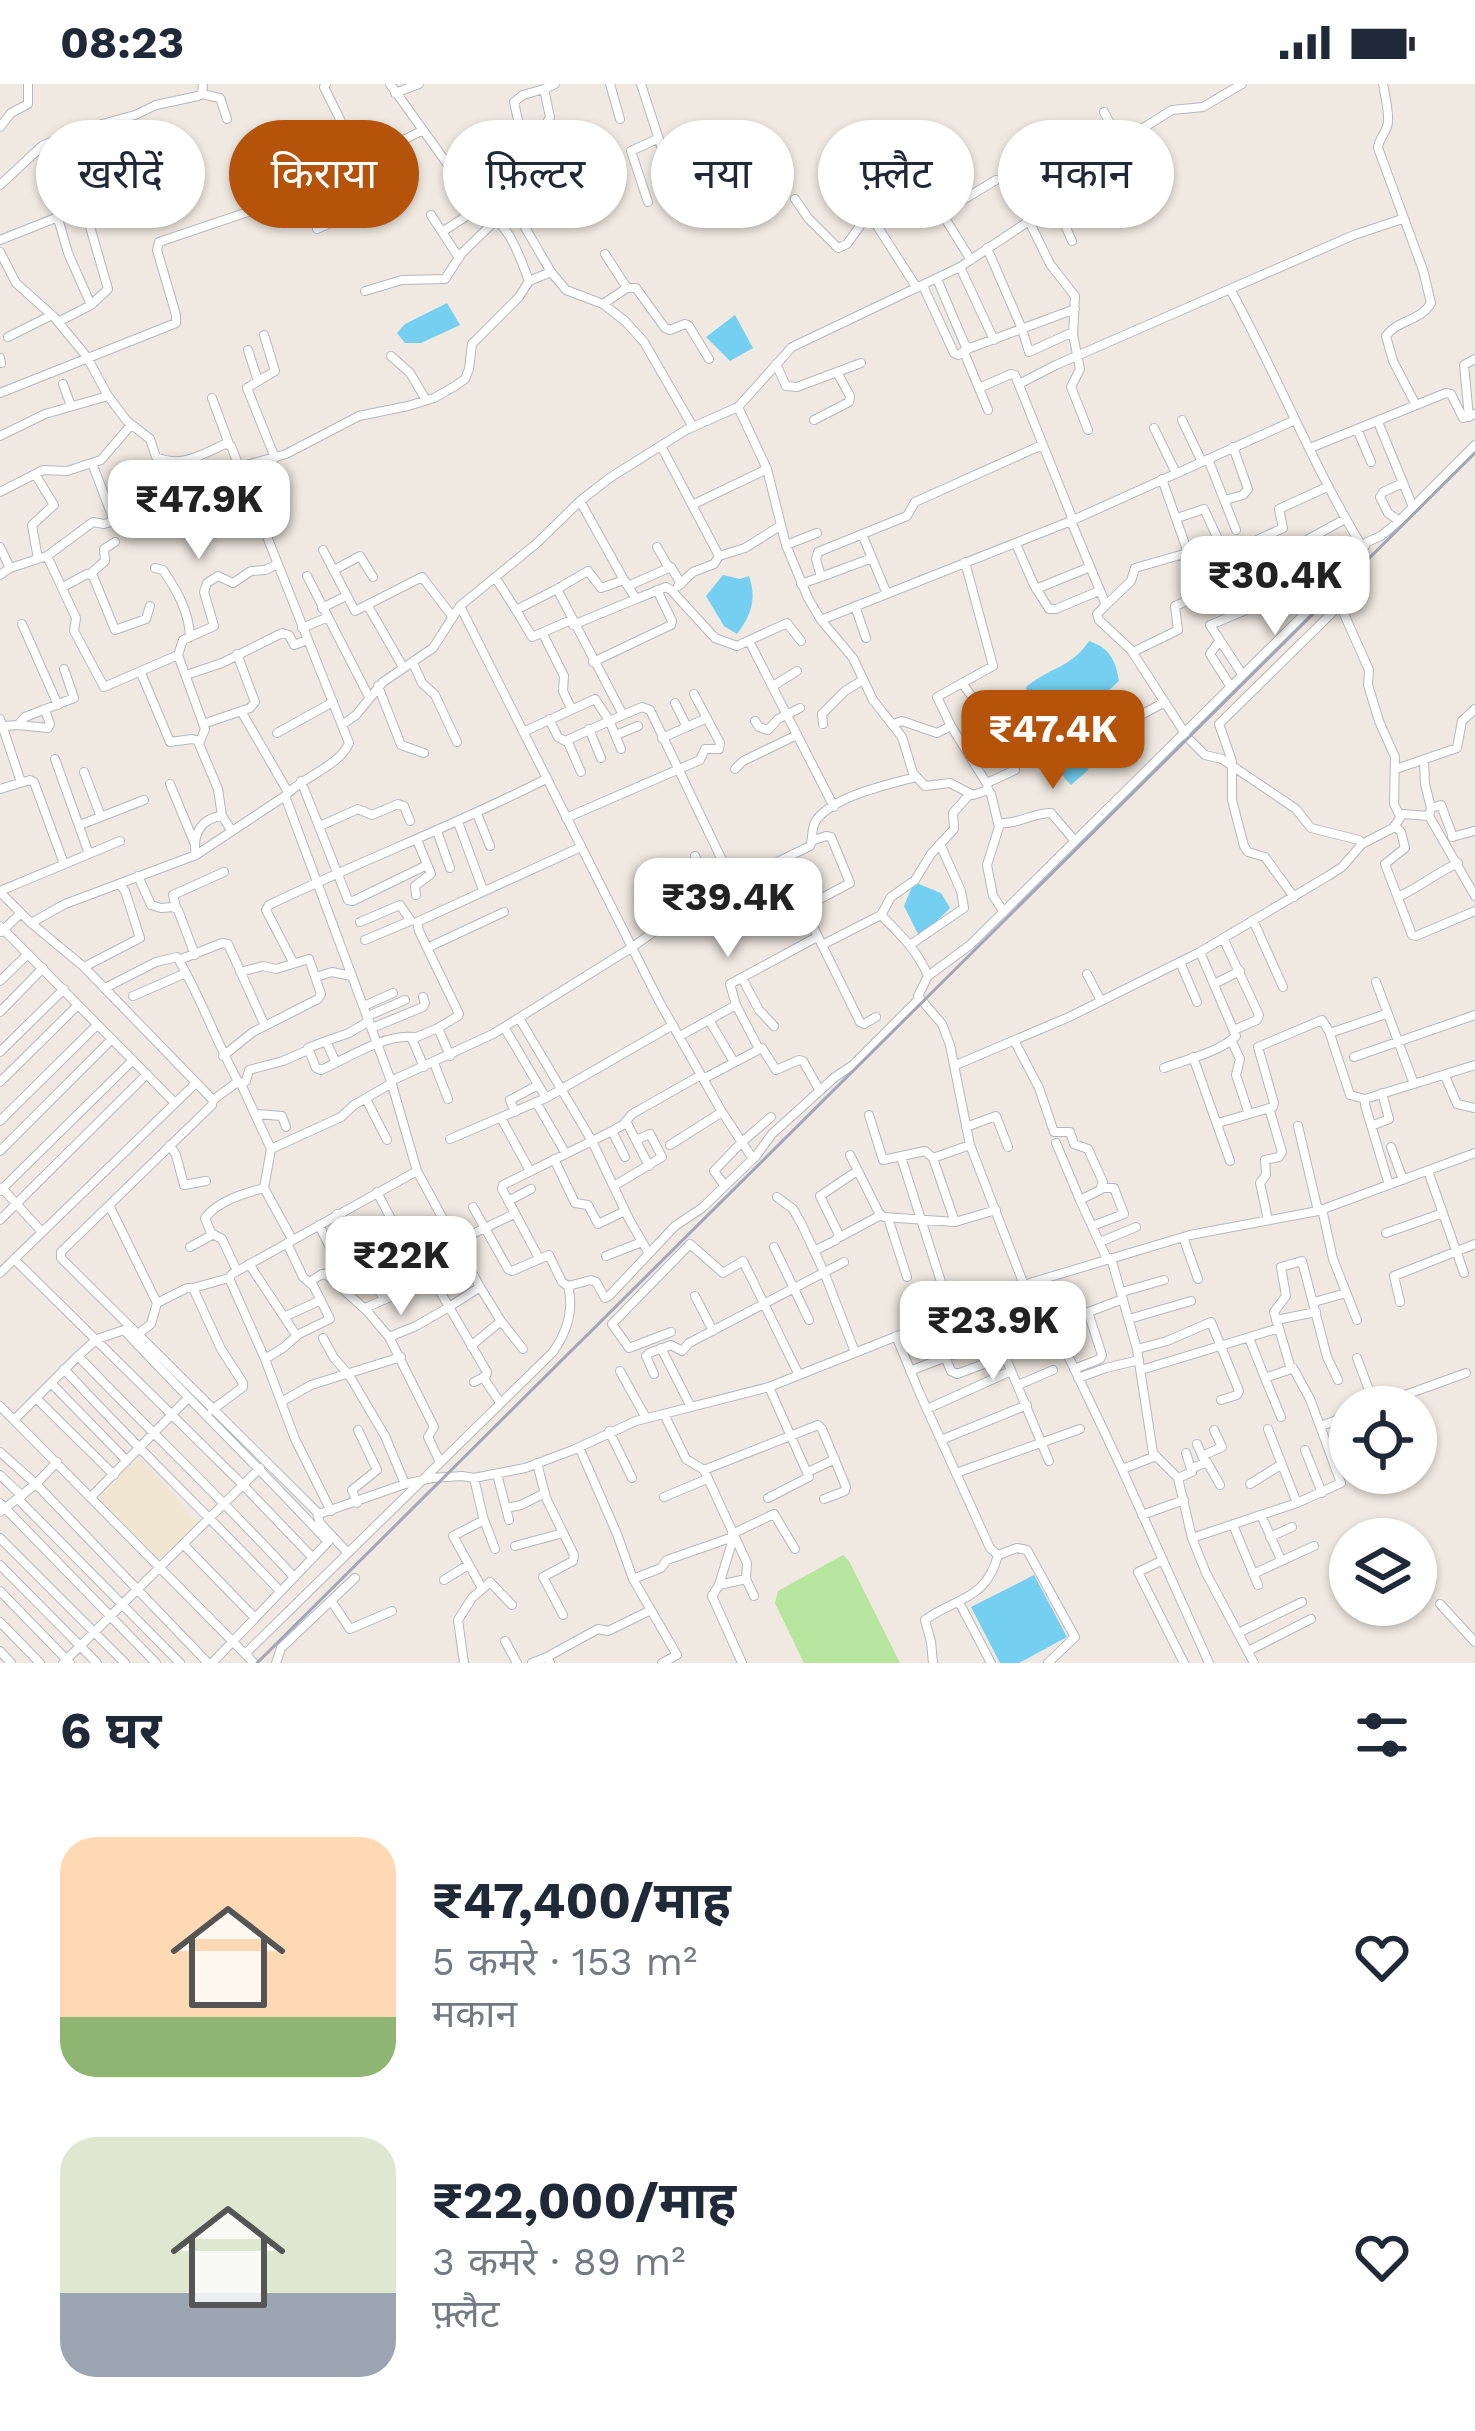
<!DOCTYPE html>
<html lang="hi">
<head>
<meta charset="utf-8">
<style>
  :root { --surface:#fff; --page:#f2f2f3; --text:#1f2937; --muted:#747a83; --accent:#b45309 }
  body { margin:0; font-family:"Work Sans","Noto Sans Devanagari",sans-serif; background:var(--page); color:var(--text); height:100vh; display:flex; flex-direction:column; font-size:45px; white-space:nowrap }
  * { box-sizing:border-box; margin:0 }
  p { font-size:39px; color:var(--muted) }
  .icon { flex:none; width:66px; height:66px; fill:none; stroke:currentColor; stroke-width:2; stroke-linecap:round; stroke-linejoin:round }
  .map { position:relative; height:1579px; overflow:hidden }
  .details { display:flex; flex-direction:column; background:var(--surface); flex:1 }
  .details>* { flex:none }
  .top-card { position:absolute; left:36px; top:36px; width:1404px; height:108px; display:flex; gap:24px }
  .controls { position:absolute; left:1329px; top:1302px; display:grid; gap:24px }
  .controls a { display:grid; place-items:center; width:108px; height:108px; border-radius:50%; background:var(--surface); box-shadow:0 3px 9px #0004; font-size:60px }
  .price { position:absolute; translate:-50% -102px; padding:0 27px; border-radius:24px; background:#fff; color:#222; font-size:39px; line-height:78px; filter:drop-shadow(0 3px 6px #0008) }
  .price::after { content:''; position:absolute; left:50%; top:72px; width:36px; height:27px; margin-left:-18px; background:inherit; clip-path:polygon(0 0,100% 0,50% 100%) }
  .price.selected { background:var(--accent); color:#fff }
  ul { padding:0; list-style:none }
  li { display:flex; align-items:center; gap:36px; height:300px; padding:0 60px }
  li span { display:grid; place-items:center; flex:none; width:336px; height:240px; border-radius:36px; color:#555 }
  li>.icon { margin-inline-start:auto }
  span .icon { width:144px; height:144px; fill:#fffc; stroke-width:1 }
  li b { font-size:51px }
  h2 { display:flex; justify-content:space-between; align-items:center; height:144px; padding:0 60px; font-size:51px }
  .pill { padding:0 42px; border-radius:54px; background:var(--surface); box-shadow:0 3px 9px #0004; font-size:42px; line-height:108px }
  .pill.selected { background:var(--accent); color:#fff }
  .status { display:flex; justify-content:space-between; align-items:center; height:84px; padding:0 60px; background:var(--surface); direction:ltr }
  .status svg { height:33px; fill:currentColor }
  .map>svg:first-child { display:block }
</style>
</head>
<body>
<div class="status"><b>08:23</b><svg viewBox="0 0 49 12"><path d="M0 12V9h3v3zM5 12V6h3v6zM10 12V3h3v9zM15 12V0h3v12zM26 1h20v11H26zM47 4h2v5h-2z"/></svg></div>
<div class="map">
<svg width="1475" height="1579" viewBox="0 0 1475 1579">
  <rect width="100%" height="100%" fill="#efe9e1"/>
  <!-- education -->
  <path fill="#f0e6d1" d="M140,1374l58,65 -20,20 -20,14 -62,-59 20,-21z"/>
  <!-- green -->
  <path fill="#b6e59e" d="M771,785l22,38 -68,37 -20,-39z
    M843,1471l6,6 51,102h-96l-29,-60 3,-12z"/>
  <!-- water -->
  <path fill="#75cff0" d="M447,219l13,22 -39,18h-16l-8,-10 8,-9z
    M735,231l18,33 -23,13 -24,-24z
    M723,491l17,4 9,-3c8,23 2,40 -12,58l-13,-8 -18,-30z
    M1089,557c21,7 27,20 30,40l-11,10 -41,11 -25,16 -12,-14 -4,-17c24,-20 45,-19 63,-46z
    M1065,633l22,11 8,20 -7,22 -17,15c-16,-16 -29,-39 -20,-62z
    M914,798l27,11 9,15 -16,16 -16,10 -14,-28z
    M1034,1491l33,62 -48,26h-19l-29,-56z"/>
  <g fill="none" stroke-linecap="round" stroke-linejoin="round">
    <defs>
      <path id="minor" d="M390,0l89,124c31,16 38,42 50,73
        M610,0l10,35
        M641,0l36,111
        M1383,0c2,12 6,27 5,38 -1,11 -9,15 -10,26l45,122 8,33c-10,18 -34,17 -45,33l7,25 23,44
        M395,9l24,-9
        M202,10l18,4 7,21
        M1104,28l16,30
        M0,43l11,-14 17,-9v-20
        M1071,49l9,14
        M521,50l-7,-32 9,-7 21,-6
        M1078,60l15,-11 9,14
        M361,78l60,-31
        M452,87l94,-47 4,-7 -6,-28 11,-5
        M0,101l42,-39 31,-14 62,-17 21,-10 42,-9 4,-2 1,-10
        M1035,104l27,-15 21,-21
        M931,112l40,64
        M795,115l13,19 30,30 9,-4 18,-25 7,-1 45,70
        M648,118l-17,-51 26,-12
        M1057,123l15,34
        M943,128l53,-32
        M57,131l11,38 23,52
        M431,131l28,43
        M1029,137l21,43 25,32 -2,39 7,34 -9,18 17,43
        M523,140l28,48
        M317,145l18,-8 5,-7 -12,-29
        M442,148l37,-24
        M0,156l121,-48
        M987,164l35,81 7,23 44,-20
        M0,168l16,31 38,34 33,40 21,39 19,25 23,18 6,18c25,11 45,-2 69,-13l6,2 118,297c-9,23 -47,34 -64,53l106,285 26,90 -185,103 -3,4 36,81 30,80 36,72
        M605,170l22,34
        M960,183l34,73
        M937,195l28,66 5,3 105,-39
        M923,202l31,67 4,2 10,-6
        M1230,205l124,-54 48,-16
        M365,207l37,-11 43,-1 17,-26 35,-34
        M603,220l24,-16h9l29,40 5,2 15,-6 4,2 20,33
        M58,238l33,-17 17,-16 -24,-83
        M264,251l11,36 -28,17 28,70
        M8,253l44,-22
        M248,266l10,31
        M964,268l24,58
        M391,272l19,17 16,27
        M0,274l1,5
        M776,280l10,22 11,1 64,-24
        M63,300l8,22
        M1019,300l37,-19 174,-76c47,85 82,176 133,259
        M979,304l32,-14 4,1 58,145
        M0,309l176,-70v-8l-19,-65 2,-8 169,-57 26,-10 7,-7v-6l-37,-75 2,-3
        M212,314l17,46
        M738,323l29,62 19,76 22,53 13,22 32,38 20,42 29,37 11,36 12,13 25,-3 23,12 15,-5 3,4 8,33 -12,38 6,31 11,16
        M1469,333l-5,-52 11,-6
        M814,336l35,-18 1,-6 -12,-22
        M1182,336l20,42
        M1378,338l35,85
        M1154,344l22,45
        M1357,345l14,33
        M0,352l45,-22 63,-18
        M661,362l58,110 26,-8 35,-22
        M1310,364l136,-55 5,1 12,24 12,-4
        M1208,375l28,71
        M92,379l22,58
        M239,383l47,-13 73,-38 49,-10 26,-8 21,-12 10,-7 4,-10 3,-25 47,-47 10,-16 22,-9 15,18 37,14 22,17 19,21 49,85
        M35,390l19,31 -22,20 6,34
        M1162,395l24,68 -1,9 8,38 3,5 63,-24 2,-13 35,-16 49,-27
        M0,408l43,-22 24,1 34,-11 30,-35
        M1225,416l18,-5 5,-6 -15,-42
        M580,417l44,79
        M692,421l75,-36
        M1177,434l27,-9 14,30
        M1398,436l-10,-7 -8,-16 3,-5 20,-9
        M1071,437l224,-101
        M862,450l25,60
        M1255,457l28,-13 -4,-19 48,-22
        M1016,460l18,41 15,24h7l43,-18
        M786,461l31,-12
        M0,463l10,21
        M657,463l12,21
        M323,466l32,61 67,-34 30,39
        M47,472l29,62 -2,13 30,56 74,-32
        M965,478l28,104 -56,31 14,29 36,58 1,6
        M155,484l8,2c14,21 26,41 27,67
        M334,486l26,-14 13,21
        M90,490l15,-13 -1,-12 11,-7
        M0,491l10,-7 37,-12 46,-34 11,2 53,-15
        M307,492l62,121
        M495,493l21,33 41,-21 66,126 19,-8 8,3 83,173
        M821,493l51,-19
        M801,500l20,-7 -5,-18 2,-7 89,-36 8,-14 127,-57
        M628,502l43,-19 10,17
        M678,502l15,-14 21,-8 5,-8
        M1274,502l17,-10 -9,-23
        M63,503l24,-13 6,2 22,54 31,-11 4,-13
        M557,505l31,-18 13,17 23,-8 12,19 30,-12 5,3 44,48 22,8 50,-23 14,18
        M1036,505l54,-22
        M368,522l35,61
        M460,522l200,397 62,109 31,47
        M855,522l11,32
        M1105,522l26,-25 4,-13 49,-14
        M322,524l24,-12
        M516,526l16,27 39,-17
        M821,536l250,-99 33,79 1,6 -8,8 2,6 32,30 57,88 17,17 17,4 74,50 15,19 48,12 3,4 -20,23 -14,9 -128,76 -131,65 -113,48
        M22,540l36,81
        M573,541l63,-26
        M302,544l24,-10
        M543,550l21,42 -1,15 8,17
        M1220,556l-10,14 21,33
        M749,557l85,166
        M1133,568l45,-22 -3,-24 19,-8
        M593,578l78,-37 1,-4 -15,-31
        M413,579l9,20 13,12 22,47
        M141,589l29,69 22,-3 7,2
        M1242,590l-32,-49 46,-19
        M186,591l36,-12 60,-30 7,2 5,10 13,-5
        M962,599l11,15 11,40 -19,10
        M378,602l23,59 23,8
        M773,602l24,-15
        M675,619l12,24
        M241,627l47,81
        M0,635l21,63
        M549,635l9,18 7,4 58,-26
        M755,637l4,6 9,3 10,-11 22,-11
        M203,640l47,-16 5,-6 -18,-48
        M823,640l-1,-10 23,-23 18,-11
        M893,640l9,-3 35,12 14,-7
        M1124,640l41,-22
        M18,641l30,3 2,-4 -5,-14
        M342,641l14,-10 27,-33 50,-34 27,-42 77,-63 43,-42 31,-24 75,-47 52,-23 54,-60 168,-80 69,-46 37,-19 10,-10 12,-33 14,-12 22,-7 48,-30 31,-3 39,-23
        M4,642l14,-1 7,-8 49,-19 -10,-29
        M589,645l12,29
        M523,648l72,-33 14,21 12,29
        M277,649l56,-31
        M616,651l22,-9
        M662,654l45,-20
        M567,656l14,32
        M55,675l34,95
        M1424,677l1,23 6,24 -2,8
        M735,685l8,-8 54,-26
        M1396,685l61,-21 5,-27 13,-12
        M84,688l17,45
        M301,697l47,119 5,1 74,-36
        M987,699l28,-13 -4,-22 25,-12
        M170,700l24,58
        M0,705l30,-9 4,2 30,82
        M1431,724l10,-3 12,32
        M477,730l13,32
        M566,734l134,-58 5,-11h14l1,-6 -26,-49
        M458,738l25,68
        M998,739c19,2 34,-10 53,-10l24,28
        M80,741l64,-25
        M320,742l38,-17 14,6 26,-11 6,2 6,15
        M1395,742l6,6 4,16 -20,16 27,71 4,1 59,-25
        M232,747l-10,-15 -4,-27 -19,-45 6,-15 -27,-74 5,-15 31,-14 -10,-34 3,-9 11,-7 15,7 18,-12 14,-1 11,-5
        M437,747l13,37
        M1452,753l22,-6
        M1362,760l31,-16 10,-14 26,2 46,80
        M196,771c-4,-20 5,-37 26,-39
        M695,772l18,37
        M781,776l41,85 59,-30c18,18 37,36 47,61l-10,20 24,28 8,21 20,100 54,140
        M138,792l13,29 10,3 12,-1 5,3 17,45
        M0,807l120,-50
        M0,808l31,31 53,44 129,133 -1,5 -151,147v6l258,256 86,-30 27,-6 30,-2 12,2 51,-10 48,-18 63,-29 133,-34 264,-105 157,-47 128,-24 157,-58
        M416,811l-1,-9 16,-12 -14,-34
        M1294,813l-29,-40 -17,-5 -4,-6 -12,-46v-39l-13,-37 121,-119 29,65 -1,15 11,36 16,36 -1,47 6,12
        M1398,813c22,-10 38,-24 60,-34
        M176,823l-3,-12 51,-23
        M803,824l47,-25 -19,-46 -5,-1 -12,4
        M881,831l10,-18 24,-17 16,-26 23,-25 -1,-16 17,-19
        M1253,836l30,67
        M360,838l40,-17 11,16
        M31,839l34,-19 131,-49 89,-59
        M0,842l175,177
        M1,848l20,-19
        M1223,854l36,77 -2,5 -23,10
        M365,856l45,-19
        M822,861l38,77 4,2 12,-7
        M910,861l54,-37 -3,-17 -21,-47
        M427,864l77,-36
        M179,876l43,-17 6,1 37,82
        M293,878l-27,-52 3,-5c91,-44 187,-80 277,-126
        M1180,878l17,40
        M84,883l56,-29 -15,-47 -6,-7
        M1087,890l14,27
        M928,892l42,-31 386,-382 11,-21 14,-6 18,-15 76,-76
        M316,893l16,-5 19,4
        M742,894l17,32 15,16
        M0,897l28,-27
        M1376,898l38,102
        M1214,900l26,-13
        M105,904l51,-26 21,-5c24,40 39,85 62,126
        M133,912l53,-23
        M736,921l23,44
        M364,922l29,-13
        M0,928l43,-44
        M368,932l37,-16
        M519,934l73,123 37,78 19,33
        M709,936l25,42
        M504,943l42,71
        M372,944l51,-21 2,-4 -2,-6
        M1330,949l56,-19
        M680,952l56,-31 -6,-21 87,-47
        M326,957l23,-8 20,-12
        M1015,958l24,46 15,44h16l4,12 14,5 15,33 -3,8 -20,10 27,59
        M1232,958l8,17 -4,16 13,39
        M0,968l64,-63
        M223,972l30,-24 65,-33 3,-5 -12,-35 -33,10 -13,-3 -23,6
        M450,972l-12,-28 20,-12 1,-2 -40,-83 -2,-9 164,-75
        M1193,973l37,104
        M1354,973l121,-42
        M336,979l-10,-22 -18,7 8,20 5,2c27,-12 63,-36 92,-33
        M434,979l14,36
        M424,983l-12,-28 26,-11
        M1164,984c23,-9 54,-15 72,-32l-36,-84
        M1445,992l12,28 18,4
        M703,995l59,-31 14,22 23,-10 4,1 17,30
        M391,997l102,-47 138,-86 65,-46 114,-56c4,-9 0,-18 7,-27 20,-24 70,-34 99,-42
        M0,998l78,-77
        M241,1000l5,-3 3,-11 34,-9 25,-11
        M366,1015l21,41
        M213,1016l23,-17 5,1 30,65 70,-32 13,-12 38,-22
        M536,1018l30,52
        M515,1028l-5,-12 28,-15
        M256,1030l26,2 4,11
        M869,1031l14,45 42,-9 8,7
        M501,1034l29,53
        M0,1037l97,-96
        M626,1037l23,45
        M1218,1039l55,-16 1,-4 -16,-56 64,-27 7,11 21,64 15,4
        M1298,1042l20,85
        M1371,1042l18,-7 -7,-26
        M966,1043l30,-11 12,31
        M612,1047l13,26
        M450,1055l96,-41 127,-73
        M1056,1059l24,57
        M170,1061l6,10 8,30 22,-4
        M670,1061l52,-33
        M1391,1063l12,33
        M0,1067l112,-112
        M850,1071l29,58 5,4 71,5 41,-12
        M901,1073l50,156
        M554,1075l21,44 13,2 10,19 27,-13
        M417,1087l63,116
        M1428,1087l36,102
        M1389,1101l-24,-80v-6l110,-34
        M614,1102l48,-29 -12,-23 -14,6
        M725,1102l-11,-15 28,-29 29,-25
        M2,1104l39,43
        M264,1104l7,-39
        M0,1107l133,-131
        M377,1108l22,42 21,-8
        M777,1113l16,12 9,16 22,47 31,80
        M508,1117l23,-12
        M109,1121l48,98 30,-15h6l28,61 22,34v4l-31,23
        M473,1123l35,62 4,2 37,-16 13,27 6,4
        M1322,1125l11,50 24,61
        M337,1130l25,56 23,29
        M888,1134l19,59
        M0,1136l147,-146
        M1268,1136l-8,-37 6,-8 -1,-15 14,-3 3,-5 -13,-44
        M955,1138l-22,-64 37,-13
        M319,1141l19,39v3l-13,7
        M1092,1142l32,-12 -10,-26h-11
        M1386,1149l57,-20
        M1183,1153l15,42
        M838,1154l43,-23
        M456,1158l58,-28
        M1100,1158l36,-15
        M287,1159l16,34 8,7
        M190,1163l22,-12
        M774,1163l35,73
        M415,1164l34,59 31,-20 21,34 -30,25
        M814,1167l22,-11 3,-5 -19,-39 37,-25
        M430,1171l25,-16
        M606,1172l36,-14
        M539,1174l-37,-69 1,-4 109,-54 11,-6 9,-11 69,-39
        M1111,1174l26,91 16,104 25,25 14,60 14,35 48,90
        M14,1175l229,226 70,73
        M249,1180l47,71
        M237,1187l-15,-32 -11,-6 -6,-15c13,-17 37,-24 59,-30l28,51
        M0,1189l196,-190
        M1033,1198l88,185 4,1 31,-12
        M193,1204l36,-10
        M1122,1208l42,-12
        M695,1212l18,35
        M1314,1218l32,-9
        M1400,1218l-6,-26 81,-32
        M365,1224l30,-13 32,-26
        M284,1233l37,-17
        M1129,1235l62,-18
        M1276,1236l40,-8
        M501,1237l22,28
        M1054,1241l69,-26
        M671,1248l-42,16 -17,-24 78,-80 33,29 20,-12 56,114
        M137,1251l14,-11 6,-21
        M896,1252l24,58 70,154 8,7 19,-7 10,2 48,87 -27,26
        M389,1253l27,-11 33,-19 38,65 -1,4 -12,6
        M323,1254l11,20 15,17 36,61 20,48
        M1249,1254l16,40 26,-9 -17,-57 12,-16 -5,-29 21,-6 25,96 11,23
        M901,1263l27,-10 17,1 65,-26 18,-1
        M661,1264l30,59
        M1137,1265l30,-8 44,-19 28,69 -2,4 -16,5
        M945,1273l6,14 6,3 86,-32
        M1357,1274l18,48
        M265,1275l18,-11 16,-14 31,-15 -19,-38 11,-7 5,1 40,36 22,26 45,90 -6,10 12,25
        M64,1285c70,76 145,147 216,222
        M1074,1285l26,-10 2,-4 -14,-43
        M1141,1286l138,-42
        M620,1287l26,47
        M910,1287l87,-34 52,124
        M654,1290l-8,-18 3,-3 22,-8 11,6 7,-8 155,-81
        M483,1293l16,24
        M1078,1294l28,-10 33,-8
        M1265,1294l16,39
        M51,1299l76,78
        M1018,1301l35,-15
        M37,1315l77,76
        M281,1318l30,-17 90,-28
        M0,1322l254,257
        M1372,1323l94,-34
        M927,1325l84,-38
        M664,1330l22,45 18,11
        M14,1336l64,-64
        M1321,1342l29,-11
        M1268,1345l29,74
        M609,1347l23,47
        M941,1356l86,-35
        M1197,1360l7,16
        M579,1363l38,87 16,45
        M1305,1366l17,43
        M0,1368l36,32 172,179
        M1202,1372l20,-9 -8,-17
        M537,1379l9,35 28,57 -1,6 -30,16 20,38
        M1121,1383l88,196
        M1193,1384l14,-6 13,23
        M808,1388l27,-13
        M956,1389l124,-44
        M497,1390l12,46
        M0,1391l22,21
        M474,1394l9,39 12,32
        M1178,1394l14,-6 -6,-19
        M1250,1400l32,-20
        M91,1413l96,-98
        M664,1413l43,-18
        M768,1414l41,-21 -40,-90
        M18,1415l162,164
        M0,1419l156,160
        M357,1419l-5,-13 25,-20 -19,-40
        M506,1424l15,-3 24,-12
        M0,1428l36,-28 21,-22
        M317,1429l3,10 27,29
        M1142,1431l42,-15
        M1261,1431l20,45
        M1233,1441l25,60
        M732,1450l42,-20 21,35
        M1270,1453l22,-10
        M0,1454l125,125
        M1192,1454l105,-35 44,-20 -31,-84 -17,-31
        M184,1461l71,73
        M515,1462l48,-13
        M1163,1476l-25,12 46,91
        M0,1481l97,98
        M1253,1490l61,-28
        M444,1496l24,-15
        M719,1501l14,-46
        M482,1504l-29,-52 31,-16
        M0,1507l70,72
        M754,1512l-8,-17 1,-16 -43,-93 114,-45 4,4 24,58 -1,4 -21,8
        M332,1518l18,27 42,-18
        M960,1520l31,59
        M1440,1520l35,38
        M0,1538l40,41
        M1238,1549l64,-31
        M505,1557l12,22
        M0,1567l11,12
        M1248,1567l63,-32
        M245,1570l308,-302c14,-20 21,-43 15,-66l23,-6 5,2 9,16 4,-2 66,-70 27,-18 54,-52 16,-22 63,-57 18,-12 66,-66
        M547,1573l51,-28 10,2 41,-20
        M63,1579l197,-195
        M212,1579l116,-121c-66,-72 -137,-140 -204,-212l-27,9 -19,17c71,74 146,145 216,221
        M276,1579l5,-15 74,-70
        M464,1579l-6,-43 14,-22 18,-16 22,23
        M532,1579l15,-6 3,6
        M662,1579l15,-8 -44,-76 28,-11 6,-8 66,-23
        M742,1579l-30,-67 7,-11 27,-6
        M933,1579l-2,-21 -6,-22c31,-23 61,-19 73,-65"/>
    </defs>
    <!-- minor casing -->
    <use href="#minor" stroke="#b4b7c1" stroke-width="10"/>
    <!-- minor -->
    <use href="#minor" stroke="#fff" stroke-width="8"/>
    <!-- rail -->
    <path stroke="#a3a6b8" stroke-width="3" d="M257,1579l1218,-1210"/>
  </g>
</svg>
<div class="controls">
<a><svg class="icon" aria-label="locate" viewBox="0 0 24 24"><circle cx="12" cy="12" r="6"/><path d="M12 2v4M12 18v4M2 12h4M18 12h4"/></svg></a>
<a><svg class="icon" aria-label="layers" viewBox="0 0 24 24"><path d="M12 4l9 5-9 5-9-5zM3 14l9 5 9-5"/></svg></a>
</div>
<b class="price" style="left:199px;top:478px">₹47.9K</b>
<b class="price" style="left:1275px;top:554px">₹30.4K</b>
<b class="price selected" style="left:1053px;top:708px">₹47.4K</b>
<b class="price" style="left:728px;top:876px">₹39.4K</b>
<b class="price" style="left:401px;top:1234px">₹22K</b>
<b class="price" style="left:993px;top:1299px">₹23.9K</b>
<div class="top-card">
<a class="pill">खरीदें</a>
<a class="pill selected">किराया</a>
<a class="pill">फ़िल्टर</a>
<a class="pill">नया</a>
<a class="pill">फ़्लैट</a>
<a class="pill">मकान</a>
</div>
</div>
<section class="details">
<h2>6 घर<svg class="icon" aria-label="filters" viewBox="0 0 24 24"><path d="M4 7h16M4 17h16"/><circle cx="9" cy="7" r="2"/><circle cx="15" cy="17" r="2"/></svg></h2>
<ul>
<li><span style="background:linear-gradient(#ffd9b3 75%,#8fb573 0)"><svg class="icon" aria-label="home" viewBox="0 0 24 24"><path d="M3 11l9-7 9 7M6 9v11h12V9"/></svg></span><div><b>₹47,400/माह</b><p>5 कमरे · 153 m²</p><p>मकान</p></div><svg class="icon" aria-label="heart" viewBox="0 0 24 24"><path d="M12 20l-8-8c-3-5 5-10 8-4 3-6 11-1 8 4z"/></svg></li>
<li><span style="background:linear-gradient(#dfe7d0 65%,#9aa5b1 0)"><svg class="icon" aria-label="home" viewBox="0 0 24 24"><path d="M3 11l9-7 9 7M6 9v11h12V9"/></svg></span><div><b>₹22,000/माह</b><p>3 कमरे · 89 m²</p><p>फ़्लैट</p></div><svg class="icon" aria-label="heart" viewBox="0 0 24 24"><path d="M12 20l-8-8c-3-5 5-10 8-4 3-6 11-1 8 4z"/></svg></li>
</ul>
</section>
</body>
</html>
